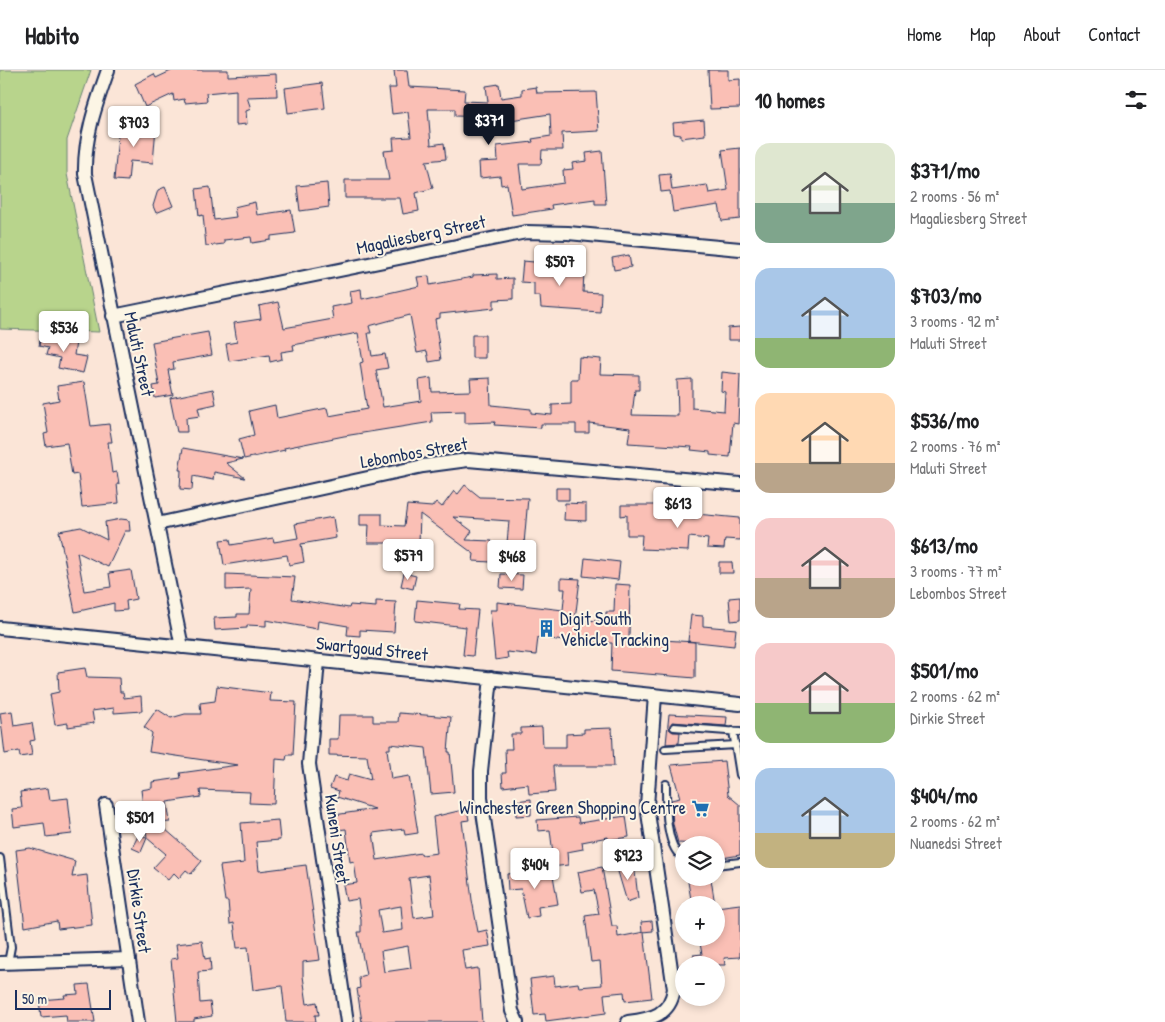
<!DOCTYPE html>
<html lang="en">
<head>
<meta charset="utf-8">
<style>
  :root { --surface:#fff; --page:#f6f6f6; --text:#202124; --muted:#757577; --line:#e0e0e0; --accent:#111827 }
  body { margin:0; font-family:"Patrick Hand",sans-serif; background:var(--page); color:var(--text); height:100vh; display:flex; flex-direction:column; font-size:19px; white-space:nowrap }
  * { box-sizing:border-box; margin:0 }
  p { font-size:16px; color:var(--muted) }
  .icon { flex:none; width:28px; height:28px; fill:none; stroke:currentColor; stroke-width:2; stroke-linecap:round; stroke-linejoin:round }
  .map { position:relative; flex:1; overflow:hidden }
  .drawer { display:flex; flex-direction:column; background:var(--surface); width:425px }
  .drawer>* { flex:none }
  .controls { position:absolute; left:675px; top:766px; display:grid; gap:10px }
  .controls a { display:grid; place-items:center; width:50px; height:50px; border-radius:50%; background:var(--surface); box-shadow:0 2px 8px #0003; font-size:25px }
  .scale { position:absolute; left:15px; bottom:12px; width:96px; box-sizing:border-box; padding-left:5px; border:2px solid #1b2f5e; border-top:0; font-size:14px; line-height:18px; white-space:nowrap; color:#1b2f5e; -webkit-text-stroke:4px #fcf5e5; paint-order:stroke }
  .price { position:absolute; translate:-50% -42px; padding:0 11px; border-radius:5px; background:#fff; color:#222; font-size:16px; line-height:32px; filter:drop-shadow(0 1px 2px #0008) }
  .price::after { content:''; position:absolute; left:50%; top:30px; width:15px; height:11px; margin-left:-8px; background:inherit; clip-path:polygon(0 0,100% 0,50% 100%) }
  .price.active { background:var(--accent); color:#fff }
  ul { padding:0; list-style:none }
  li { display:flex; align-items:center; gap:15px; height:125px; padding:0 15px }
  li span { display:grid; place-items:center; flex:none; width:140px; height:100px; border-radius:15px; color:#555 }
  li>.icon { margin-inline-start:auto }
  span .icon { width:60px; height:60px; fill:#fffc; stroke-width:1 }
  li b { font-size:21px }
  h2 { display:flex; justify-content:space-between; align-items:center; height:60px; padding:0 15px; font-size:21px }
  header { display:flex; align-items:center; gap:30px; box-sizing:border-box; height:70px; padding:0 25px; background:var(--surface); border-bottom:1px solid var(--line) }
  header strong { font-size:24px }
  nav { display:flex; gap:28px; margin-inline-start:auto; font-size:18px }
  main { display:flex; flex:1; min-height:0 }
  .map>svg:first-child { display:block }
</style>
</head>
<body>
<header>
<strong>Habito</strong>
<nav><a>Home</a><a>Map</a><a>About</a><a>Contact</a></nav>
</header>
<main>
<div class="map">
<svg width="740" height="952" viewBox="0 0 740 952">
  <rect width="100%" height="100%" fill="#fbe5d7"/>
  <filter id="ink" filterUnits="userSpaceOnUse"><feTurbulence type="fractalNoise" baseFrequency=".02" numOctaves="2"/><feDisplacementMap in="SourceGraphic" scale="10" xChannelSelector="R" yChannelSelector="G"/><feConvolveMatrix kernelMatrix="1 2 1 2 8 2 1 2 1" color-interpolation-filters="sRGB"/></filter>
  <g filter="url(#ink)">
    <!-- green -->
    <path fill="#b8d48c" stroke="#6a8275" d="M0,0h91l-24,70v34l32,158 -99,-3z"/>
    <!-- building -->
    <path fill="#fabfb5" stroke="#1b2f5e" fill-rule="evenodd" d="M173,0h55v6l48,-2 1,22 -30,1 4,12 -5,2 1,13 -11,1v-35l-30,3 1,8 -22,2 -1,-4 -10,2 -1,-7 -28,13 -10,-23 19,-10 2,4z
      M394,0h13l2,17 56,3 -1,11 24,1 -2,-16 13,-2 2,14 21,-3v-6l14,-2 1,6 59,-1 3,39 -37,2 1,17h-21l-1,14h-22l3,25 42,-6 -1,-13 10,-1 -1,-6 15,-2 -1,-8 16,-2 4,53h-11v-5l-44,6 1,4 -40,6 -5,-31 -6,1 -1,-9 -20,2 -1,-16 19,-1 -1,-15 36,-4 -1,-3 19,-3 -1,-22 -59,9 -1,-6 -35,-1v-7h-27l3,36 13,-2 2,16 -20,2 7,27 -17,5 3,18 -16,3 -3,-16h-55v-18h44l-5,-29 10,-1 -1,-12 18,-1 -3,-25 -16,2 -3,-26h7z
      M708,0h20v10l12,-1v29l-30,1z
      M322,13l3,25 -37,5 -3,-25z
      M704,50l1,15 -24,3v-3l-7,-1 -1,-11z
      M119,54l37,3 -3,36 -23,-2 -2,20 -14,-1z
      M740,78v71l-18,2 -3,-16 -46,7 -3,-21 -9,1 -2,-17 11,-1 2,16 35,-5 2,8 19,-3 -6,-40z
      M327,113l2,24 -29,4 -3,-25z
      M165,117l8,19 -17,7 -3,-7 5,-16z
      M210,117l4,33 22,-3 -2,-10 21,-5 2,13 34,-5 4,23 -24,3v4l-19,3 -1,-6 -27,3v4l-18,2 -3,-31 -4,1 -3,-27z
      M629,185l2,12 -17,3 -2,-12z
      M545,188l16,1 -1,10 24,2 -1,21 18,1 -1,19 -59,-4 -1,-12h-6v-13l-13,-1 2,-21 22,2z
      M497,204v5l16,-1v21l-19,1v8l-54,6v4l-5,1 6,41 -12,2 -2,-11 -10,2 -7,-38 -41,11 2,7h-3l4,23 13,-2 3,14 -12,2 7,37 38,-6 -2,-21 12,-2 1,14 39,-1 -1,-12 20,-1 1,27 40,4v4l21,2v-10l19,-1v-25h7l1,-22 22,2 -1,15 39,1v15h-4l-3,25 46,1 -1,-36 15,-1v29l32,3 1,-19 -4,-1 1,-19 18,2 -2,50 -5,-1 -3,34 -20,-2v-3l-19,-2 1,-3 -64,-4 2,-15 -41,-5v10h-13v-9h-35v4l-47,-3 1,-3 -30,1v-12l-34,1 1,10 -88,14 -60,12 1,2 -41,9 -5,-20 15,-4 -5,-24 26,-6 2,13 50,-10 2,8 38,-7 -7,-46 3,-1 -5,-29 -65,12 1,5 -13,2 1,7 -12,3 -1,-7 -40,6 -3,-17 11,-2 -3,-19 27,-4 -2,-13 19,-4 6,26 49,-9 -2,-12 21,-4 -2,-12 11,-2 1,10 57,-13 -2,-9 12,-1 1,9 43,-8v-2z
      M740,257v13h-12v-12z
      M208,262l4,23 -39,7 1,7 -6,1 5,25 -18,3 -2,-12 6,-1 -7,-43z
      M41,265l35,7 -2,13 13,2 -4,16 -25,-5 2,-10 -14,-3 2,-7 -9,-2z
      M472,265h13v23h-13z
      M84,312l7,44 18,-2 3,18h-4l4,31 5,-1 2,12h-2l2,19 -37,4 -4,-33 -6,1 -5,-32 -21,3 -2,-12 4,-1 -5,-30 16,-3 -2,-14z
      M213,319l3,15 -18,4 2,8 -14,2 1,14h-10l-7,-34z
      M183,378l60,11 -17,4 19,15 -31,-6 -1,8 -20,-4 -1,14 -12,-1 1,-19h-2z
      M465,415l15,12 48,1 -4,46 -17,-1 2,-22 -56,-4 19,14 -6,9 26,1 -1,21 -18,-1 1,-7 -54,-40 -1,29h-51l1,-18h-9v-11h22v11l22,1 3,-21 25,2 4,-5 6,5 12,-16 4,3z
      M556,418h13v12h-13z
      M565,433l21,1v17l-22,-1z
      M621,435h37v11l37,2 1,-4 44,4v22l-15,-1 -1,10 -17,-1 1,-9 -19,-2 -1,14 -47,-2 1,-14h-15v-20l-6,1z
      M333,447l3,21 -35,6 3,18 -15,3 -2,-10 -63,10 -4,-25 10,-1 1,6 42,-7 1,4 24,-4 -3,-14z
      M121,449l8,1 1,11h-5l-17,36 -31,-15 7,39 27,-4 -2,-14 22,-3 5,29 -10,2 1,9 -13,1v-8l-39,9 -16,-81 22,-4 26,13 -2,-18z
      M517,480l11,1 -2,19 -11,-1z
      M585,488l35,4 -2,18 -35,-4z
      M719,492h13l1,11h-14z
      M404,503l12,3 -3,13 -12,-3z
      M226,504l69,3 -3,22 57,9 1,-3 26,2v-6l20,1 -2,30 -34,-2v6l-13,-1 1,-9 -30,-5 -1,8 -51,-9v6l-19,-1v3l-32,2 -1,-12 23,-1v-3h12l2,-25 -25,1z
      M501,504l22,1 -1,14 -22,-1z
      M561,508l19,1 -5,41 31,1v-9h8l1,-28 15,1 -1,53 66,4v36l-84,-7 1,-28h-36l-38,-6 -2,18 -29,-3 1,6 -13,2 -5,-50h7v-8l66,8 2,-21h-4z
      M740,527v23l-9,1 -2,-23z
      M417,530l43,4 -1,5 19,1 -5,46 -10,-1 3,-28 -51,-6z
      M691,545l12,1v10l33,3 -2,17 -46,-5z
      M85,598l2,9 32,1 1,14h3l1,6 17,-2 1,15 -28,2v-5l-22,3 2,12 -26,4v-4l-13,2 -5,-31 9,-2 -1,-20z
      M217,616l54,7 -1,8 26,1 -3,53h-6l-1,5 -10,-1 -2,45 -25,-1 1,-11 -50,-2 1,7 -34,5 3,20 -12,1 44,38 -11,13 -5,-4 -7,8 -5,-5 -6,7 -15,-12 13,-14 -19,-16 -6,-48 11,-2v-6l29,-4 -1,-5 58,-8 -89,-13 3,-19 -8,-6 13,-18 14,9 14,-4h16l-1,-11 15,-2z
      M12,641l2,15 18,-3 3,17 -5,1 2,14 -12,2 -1,-6 -14,3 -5,-41z
      M399,643l52,4 -3,35h2l4,40 -23,2 -5,-46 -36,-4v5h-3l4,30 18,-3 9,57 -13,2 -1,-6 -31,4 4,27 44,-7 1,2 15,-2 -4,-36 34,-8 2,11 -7,1 10,79 6,32 9,-2 3,16 -28,4 3,20 13,-2 4,54h-120l-5,-33 3,-1 -1,-11 7,-2 -8,-43h3v-12l-3,-21 -12,2 -3,-16 14,-2 -3,-22 -4,1 -4,-33 -10,1 -2,-15 41,-6 -38,-12 2,-6 -9,-3 4,-11 13,4 2,-7 22,6 -4,-24 -38,-1v-16h9l1,-24h34v7h25zM429,805l5,40 -20,3 -5,-40zM401,836l2,24 -21,3 -4,-23zM408,876l3,22 -27,4 -3,-21z
      M669,644l58,3 -1,9 -54,-4 -3,7 4,3h7l-1,11 -13,1z
      M542,657l1,20h23v-13l18,-1v-4l28,-1 2,38h-61l2,26 -26,2 -1,-10 -25,3 -1,-14h4l-1,-24h7l-1,-15h10v-6z
      M724,691l4,34 12,10v50l-24,4v-14l-38,-2 -5,-19 -2,-24 9,-2 -9,-33z
      M48,718l2,12 18,-2 4,36 -26,3 -2,-14 -30,4 -2,-18 10,-1 -2,-16z
      M531,729v16l-15,1v-15z
      M626,746l3,21 -21,3v-3l-26,5 1,7 -16,3 1,13 -25,3 -1,-13 11,-1 -3,-24 -12,1 -1,-11 41,-3 1,6z
      M278,750l2,20 -24,2 3,29 47,-6 14,95 -17,2v14l4,28 10,-2 2,13h-4l1,7h-30l-4,-36 -29,4 -5,-43 -11,1 -3,-25 -4,1 -2,-23h-3l-5,-35 24,-3 -3,-40z
      M139,764l8,4 -6,14 -9,-4z
      M30,778l45,13 -3,16 15,-2 5,50 -34,4 -1,-8 -32,6 -9,-77z
      M634,793l4,35 -11,4 -11,-37z
      M602,797l10,59h5l1,11 26,-5 8,66 -27,3 -1,-9 -20,2 2,19 -60,8 -1,-7 -11,1 -4,-36 24,-3 1,10 23,-3 1,4 23,-2 -2,-24 -9,1 -6,-46 14,-2 -5,-24 -12,2 -4,-20z
      M552,800l6,34 -20,3 1,9 -12,2 -6,-29 -13,1 -1,-16 10,-1v3z
      M711,809l4,26h-23l-4,-23z
      M740,834v53l-16,1 1,7h-30l-2,-10 9,-1 -3,-16h17v-31z
      M652,851l1,10 -11,1 -1,-10z
      M202,871l3,18 5,-1 1,13 -13,1 2,31 10,-1 2,14 -18,3v3h-17l-6,-63 7,-1 -2,-14z
      M89,914l6,38h-28l-1,-7 -25,2 -2,-17 26,-2 -1,-3 14,-1 -1,-9z"/>
    <g fill="none" stroke-linecap="round" stroke-linejoin="round">
      <defs>
        <path id="lane" d="M674,657l66,5
          M733,661l7,44
          M665,679l71,-4
          M666,714c0,18 -1,66 18,74
          M0,788l11,89 -3,16
          M716,795l24,-3"/>
        <path id="street" d="M108,0c-12,34 -24,67 -23,104l97,473
          M113,246l413,-84 42,1 172,16
          M157,454l266,-58 45,-6 272,24
          M0,558l740,76
          M318,591l-9,103 38,258
          M491,608l-10,93v27l31,213 5,11
          M106,735l32,217
          M0,893l129,-4
          M628,952c24,-3 42,-7 46,-33l-27,-183 8,-111"/>
      </defs>
      <!-- lane casing -->
      <use href="#lane" stroke="#1b2f5e" stroke-width="10"/>
      <!-- street casing -->
      <use href="#street" stroke="#1b2f5e" stroke-width="16"/>
      <!-- lane -->
      <use href="#lane" stroke="#fcf5e5" stroke-width="6"/>
      <!-- street -->
      <use href="#street" stroke="#fcf5e5" stroke-width="12"/>
    </g>
  </g>
  <!-- icons -->
  <defs>
    <symbol id="building-bare" viewBox="-9 -9 18 18"><path d="M-4-6H4V6H1V3H-1V6H-4ZM-2.5-4.3h1.7v1.8h-1.7ZM.8-4.3h1.7v1.8H.8ZM-2.5-1h1.7V.8h-1.7ZM.8-1h1.7V.8H.8Z" fill="#1f6fb2" stroke="#fcf5e5" stroke-width="2.5" paint-order="stroke"/></symbol>
    <symbol id="supermarket-bare" viewBox="-9 -9 18 18"><path d="M-6-5.5h2.5l.6 2H6L4.5 2H-2.5L-4.4-4H-6ZM-1.5 3.2a1.3 1.3 0 1 0 .1 0ZM3 3.2a1.3 1.3 0 1 0 .1 0Z" fill="#1f6fb2" stroke="#fcf5e5" stroke-width="2.5" paint-order="stroke"/></symbol>
  </defs>
  <g fill-rule="evenodd">
    <use href="#building-bare" x="534" y="546" width="25" height="25"/>
    <use href="#supermarket-bare" x="688" y="726" width="25" height="25"/>
  </g>
  <g text-anchor="middle" stroke-width="4" stroke-linejoin="round" paint-order="stroke">
    <!-- street labels -->
    <g font-size="18" fill="#1b2f5e" stroke="#fcf5e5">
      <text transform="translate(421 165) rotate(-12)" y="6">Magaliesberg Street</text>
      <text transform="translate(139 284) rotate(78)" y="6">Maluti Street</text>
      <text transform="translate(414 383) rotate(-10)" y="6">Lebombos Street</text>
      <text transform="translate(372 579) rotate(6)" y="6">Swartgoud Street</text>
      <text transform="translate(337 769) rotate(82)" y="6">Kuneni Street</text>
      <text transform="translate(139 841) rotate(82)" y="6">Dirkie Street</text>
    </g>
    <!-- poi labels -->
    <g font-size="18" fill="#1b2f5e" stroke="#fcf5e5" text-anchor="start">
      <text x="560" y="555">Digit South<tspan x="560" dy="21">Vehicle Tracking</tspan></text>
      <text x="686" y="744" text-anchor="end">Winchester Green Shopping Centre</text>
    </g>
  </g>
</svg>
<div class="controls">
<a><svg class="icon" aria-label="layers" viewBox="0 0 24 24"><path d="M12 4l9 5-9 5-9-5zM3 14l9 5 9-5"/></svg></a>
<a>+</a>
<a>−</a>
</div>
<div class="scale">50 m</div>
<b class="price active" style="left:489px;top:76px">$371</b>
<b class="price" style="left:134px;top:78px">$703</b>
<b class="price" style="left:560px;top:217px">$507</b>
<b class="price" style="left:64px;top:283px">$536</b>
<b class="price" style="left:678px;top:459px">$613</b>
<b class="price" style="left:408px;top:511px">$579</b>
<b class="price" style="left:512px;top:512px">$468</b>
<b class="price" style="left:140px;top:773px">$501</b>
<b class="price" style="left:628px;top:811px">$923</b>
<b class="price" style="left:535px;top:820px">$404</b>
</div>
<section class="drawer">
<h2>10 homes<svg class="icon" aria-label="filters" viewBox="0 0 24 24"><path d="M4 7h16M4 17h16"/><circle cx="9" cy="7" r="2"/><circle cx="15" cy="17" r="2"/></svg></h2>
<ul>
<li><span style="background:linear-gradient(#dfe7d0 60%,#7fa58c 0)"><svg class="icon" aria-label="home" viewBox="0 0 24 24"><path d="M3 11l9-7 9 7M6 9v11h12V9"/></svg></span><div><b>$371/mo</b><p>2 rooms · 56 m²</p><p>Magaliesberg Street</p></div></li>
<li><span style="background:linear-gradient(#a9c7e8 70%,#8fb573 0)"><svg class="icon" aria-label="home" viewBox="0 0 24 24"><path d="M3 11l9-7 9 7M6 9v11h12V9"/></svg></span><div><b>$703/mo</b><p>3 rooms · 92 m²</p><p>Maluti Street</p></div></li>
<li><span style="background:linear-gradient(#ffd9b3 70%,#b9a48a 0)"><svg class="icon" aria-label="home" viewBox="0 0 24 24"><path d="M3 11l9-7 9 7M6 9v11h12V9"/></svg></span><div><b>$536/mo</b><p>2 rooms · 76 m²</p><p>Maluti Street</p></div></li>
<li><span style="background:linear-gradient(#f6c9c9 60%,#b9a48a 0)"><svg class="icon" aria-label="home" viewBox="0 0 24 24"><path d="M3 11l9-7 9 7M6 9v11h12V9"/></svg></span><div><b>$613/mo</b><p>3 rooms · 77 m²</p><p>Lebombos Street</p></div></li>
<li><span style="background:linear-gradient(#f6c9c9 60%,#8fb573 0)"><svg class="icon" aria-label="home" viewBox="0 0 24 24"><path d="M3 11l9-7 9 7M6 9v11h12V9"/></svg></span><div><b>$501/mo</b><p>2 rooms · 62 m²</p><p>Dirkie Street</p></div></li>
<li><span style="background:linear-gradient(#a9c7e8 65%,#c2b280 0)"><svg class="icon" aria-label="home" viewBox="0 0 24 24"><path d="M3 11l9-7 9 7M6 9v11h12V9"/></svg></span><div><b>$404/mo</b><p>2 rooms · 62 m²</p><p>Nuanedsi Street</p></div></li>
</ul>
</section>
</main>
</body>
</html>
